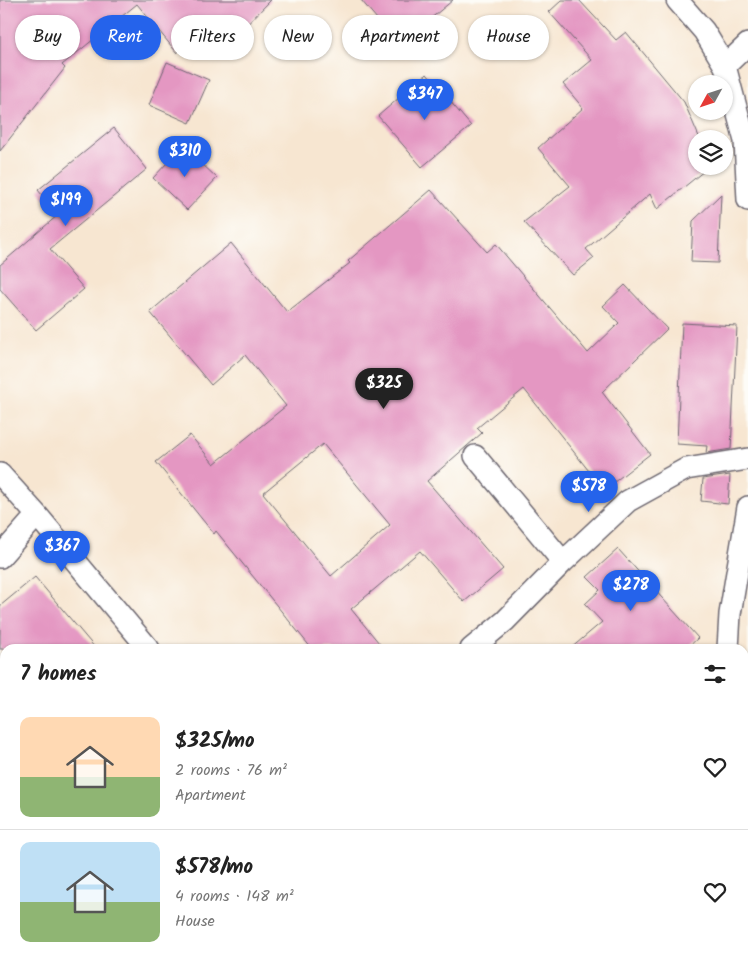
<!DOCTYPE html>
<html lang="en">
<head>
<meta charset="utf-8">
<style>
  :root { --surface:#fff; --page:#f6f6f6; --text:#222; --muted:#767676; --line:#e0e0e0; --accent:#2563eb }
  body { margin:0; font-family:Kalam,sans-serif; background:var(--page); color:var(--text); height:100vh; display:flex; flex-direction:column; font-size:19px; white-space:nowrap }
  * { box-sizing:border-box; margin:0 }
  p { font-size:16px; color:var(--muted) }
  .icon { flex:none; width:28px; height:28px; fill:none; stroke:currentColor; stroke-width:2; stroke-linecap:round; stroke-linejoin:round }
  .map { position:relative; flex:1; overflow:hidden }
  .details { position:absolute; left:0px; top:644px; width:749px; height:321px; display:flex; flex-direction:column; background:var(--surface); border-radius:15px 15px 0 0; box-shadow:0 1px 4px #0004 }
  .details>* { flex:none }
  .guide { position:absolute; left:15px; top:15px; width:719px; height:45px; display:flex; gap:10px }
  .needle { width:32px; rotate:230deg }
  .controls { position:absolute; left:688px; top:75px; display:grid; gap:10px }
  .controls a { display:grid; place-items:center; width:45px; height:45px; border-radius:50%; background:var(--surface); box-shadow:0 1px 4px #0004; font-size:25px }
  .price { position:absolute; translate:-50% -42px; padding:0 11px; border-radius:18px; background:var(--accent); color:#fff; font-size:16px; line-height:32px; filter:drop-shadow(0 1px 2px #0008) }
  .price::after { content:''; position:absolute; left:50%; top:30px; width:15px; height:11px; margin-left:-8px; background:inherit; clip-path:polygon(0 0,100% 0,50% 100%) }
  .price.active { background:#222; color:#fff }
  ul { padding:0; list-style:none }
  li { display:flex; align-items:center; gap:15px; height:125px; padding:0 20px }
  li+li { border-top:1px solid var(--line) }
  li span { display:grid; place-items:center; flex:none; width:140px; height:100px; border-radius:10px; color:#555 }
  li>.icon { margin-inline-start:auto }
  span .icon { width:60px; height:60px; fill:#fffc; stroke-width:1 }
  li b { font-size:21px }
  h2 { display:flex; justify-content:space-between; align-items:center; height:60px; padding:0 20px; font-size:21px }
  .tag { padding:0 18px; border-radius:22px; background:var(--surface); box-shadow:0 1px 4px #0004; font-size:18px; line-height:45px }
  .tag.active { background:var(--accent); color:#fff }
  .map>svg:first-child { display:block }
</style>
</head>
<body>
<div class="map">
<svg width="748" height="964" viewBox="0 0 748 964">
  <rect width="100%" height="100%" fill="#fdfcf7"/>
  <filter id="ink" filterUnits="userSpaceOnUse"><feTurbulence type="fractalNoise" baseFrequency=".02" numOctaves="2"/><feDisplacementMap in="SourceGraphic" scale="10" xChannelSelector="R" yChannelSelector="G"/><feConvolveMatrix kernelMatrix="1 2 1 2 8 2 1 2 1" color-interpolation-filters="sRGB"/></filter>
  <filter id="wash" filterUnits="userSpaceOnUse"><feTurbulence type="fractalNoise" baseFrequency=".0096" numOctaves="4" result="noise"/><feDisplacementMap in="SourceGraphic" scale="20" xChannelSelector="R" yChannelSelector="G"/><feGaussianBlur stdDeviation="1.12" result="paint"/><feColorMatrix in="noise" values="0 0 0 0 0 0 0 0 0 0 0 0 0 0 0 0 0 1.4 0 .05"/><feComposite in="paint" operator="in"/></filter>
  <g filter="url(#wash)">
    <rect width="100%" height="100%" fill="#f7e6d1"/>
    <g id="blocks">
      <!-- building -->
      <path fill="#e497c2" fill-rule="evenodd" d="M0,0h271l-45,46 -20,-19 -29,26 -40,-49 -75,61 3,3 -65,83z
        M361,0h92l-54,45z
        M562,0h17l37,40 10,-8 58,70 16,37h-4v27h14l-53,43 -7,-15 -64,55 8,9 -21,17 -49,-53 46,-36 -32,-38 45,-40 -20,-24 29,-24 -43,-48z
        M167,62l42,18 -19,43 -41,-18z
        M427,74l44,52 -49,41 -44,-51z
        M114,128l33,41 -97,80 34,40 -48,41 -36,-41v-24l58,-50 -20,-25z
        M183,146l34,32 -30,32 -34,-32z
        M431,190l56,62 9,-8 92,109 31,-30 -16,-17 22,-21 42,44 -65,63 48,62 -46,36 -80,-101 -47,39 5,5 -55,48 76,88 -39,33 -44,-51 -69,58 33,40h-72l-96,-118 -2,3 -58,-72 34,-27 24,29 72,-58 -41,-51 -34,30 -61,-73 81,-69 56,69 63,-49 -2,-2zM323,444l67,81 -59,51 -68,-83z
        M721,194l-3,69 -27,-1 2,-41z
        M682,323l55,3 -6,123 -25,4 1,-7 -30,-2z
        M730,475l-2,29 -27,-3 2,-22z
        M618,549l80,89 -12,11h-116l32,-27 -17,-18 15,-14 -13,-13z
        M35,577l61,72h-96v-43z"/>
    </g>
  </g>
  <g filter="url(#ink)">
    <use href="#blocks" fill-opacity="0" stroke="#6d6770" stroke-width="1"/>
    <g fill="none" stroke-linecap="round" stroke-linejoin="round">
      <defs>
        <path id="minor" d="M677,0l27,31 21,35 20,75 3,59
          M725,66l23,-22
          M475,456l88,106
          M0,474l37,41 112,134
          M0,557l37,-42
          M471,649l34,-28 58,-59 65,-61 58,-32 62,-10
          M728,649l2,-35 18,-107
          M744,755h4
          M0,871l5,6
          M76,960l3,4
          M404,960l3,4
          M321,964l5,-4
          M702,964v-4"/>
      </defs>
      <!-- minor casing -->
      <use href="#minor" stroke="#6d6770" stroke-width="24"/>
      <!-- minor -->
      <use href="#minor" stroke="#fff" stroke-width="21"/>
    </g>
  </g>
</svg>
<div class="controls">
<a><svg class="needle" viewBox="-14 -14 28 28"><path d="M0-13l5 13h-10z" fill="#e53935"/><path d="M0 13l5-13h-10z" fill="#767676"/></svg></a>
<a><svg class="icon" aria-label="layers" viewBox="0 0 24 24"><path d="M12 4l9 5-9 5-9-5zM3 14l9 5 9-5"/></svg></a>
</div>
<b class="price" style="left:425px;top:121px">$347</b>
<b class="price" style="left:185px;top:178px">$310</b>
<b class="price" style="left:66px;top:227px">$199</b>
<b class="price active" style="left:384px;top:410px">$325</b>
<b class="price" style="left:589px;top:513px">$578</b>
<b class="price" style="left:62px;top:573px">$367</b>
<b class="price" style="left:631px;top:612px">$278</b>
<div class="guide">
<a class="tag">Buy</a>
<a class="tag active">Rent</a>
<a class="tag">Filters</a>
<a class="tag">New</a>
<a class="tag">Apartment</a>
<a class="tag">House</a>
</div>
<section class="details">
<h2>7 homes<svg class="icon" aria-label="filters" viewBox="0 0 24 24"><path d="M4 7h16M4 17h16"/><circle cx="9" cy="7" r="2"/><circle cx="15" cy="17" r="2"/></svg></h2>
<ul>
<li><span style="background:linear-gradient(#ffd9b3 60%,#8fb573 0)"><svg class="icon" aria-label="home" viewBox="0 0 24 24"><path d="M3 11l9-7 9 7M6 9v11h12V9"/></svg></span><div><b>$325/mo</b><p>2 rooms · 76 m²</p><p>Apartment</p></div><svg class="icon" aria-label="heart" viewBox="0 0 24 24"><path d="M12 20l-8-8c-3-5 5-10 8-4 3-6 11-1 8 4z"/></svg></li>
<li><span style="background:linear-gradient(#bfe0f5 60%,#8fb573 0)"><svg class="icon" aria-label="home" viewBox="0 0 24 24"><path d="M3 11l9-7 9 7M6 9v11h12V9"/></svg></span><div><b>$578/mo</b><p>4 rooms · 148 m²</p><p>House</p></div><svg class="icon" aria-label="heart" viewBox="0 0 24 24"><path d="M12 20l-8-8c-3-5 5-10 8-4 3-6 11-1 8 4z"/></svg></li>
</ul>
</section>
</div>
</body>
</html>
